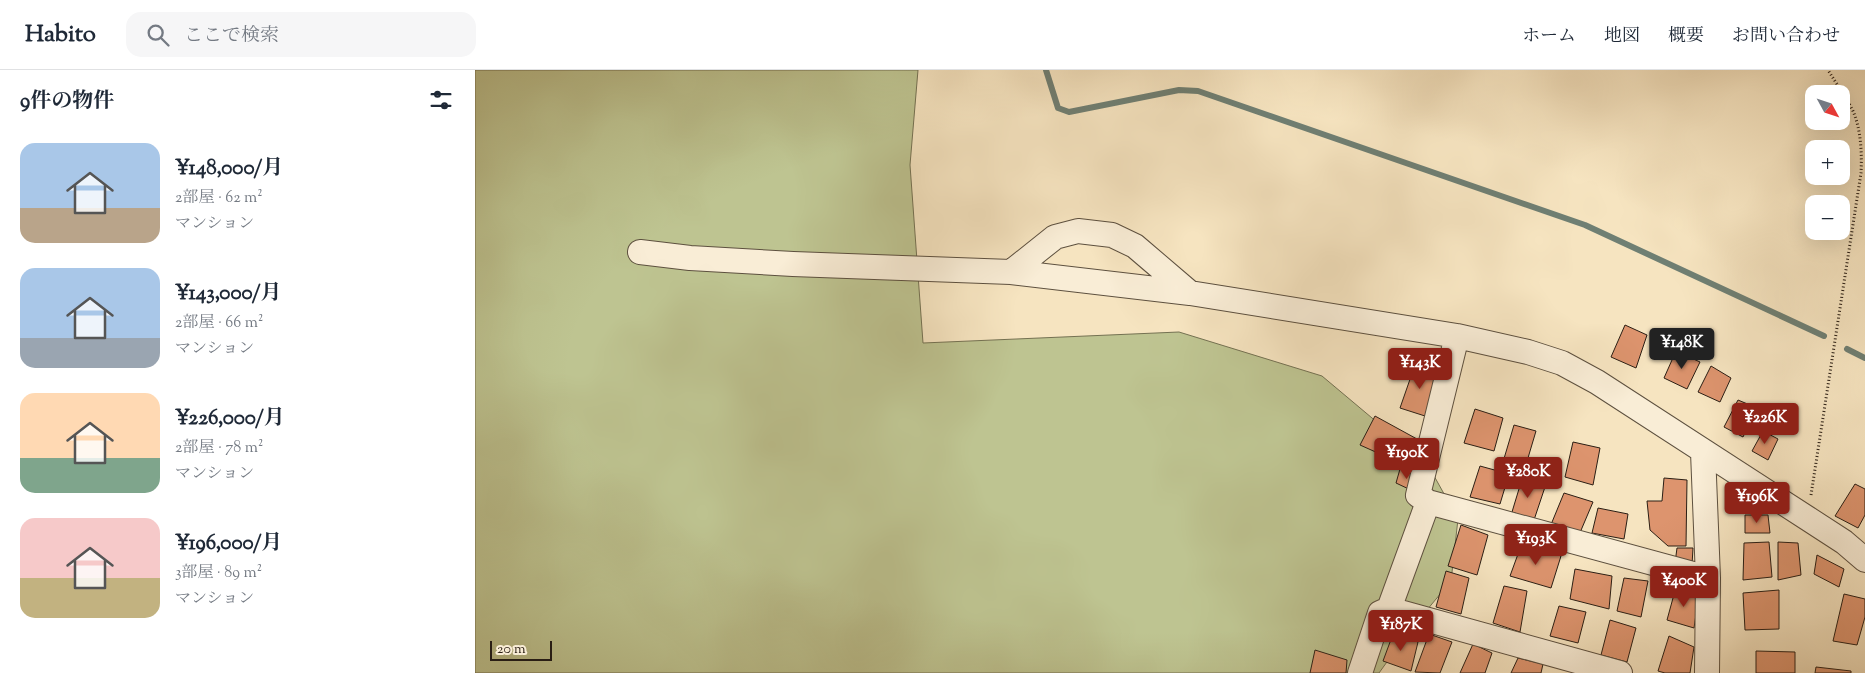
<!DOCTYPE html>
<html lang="ja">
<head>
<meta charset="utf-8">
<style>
  :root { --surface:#fff; --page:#f6f6f7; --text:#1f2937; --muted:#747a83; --line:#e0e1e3; --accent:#8f2418 }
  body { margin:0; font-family:"Sorts Mill Goudy","Noto Serif JP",serif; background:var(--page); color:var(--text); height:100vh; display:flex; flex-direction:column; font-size:19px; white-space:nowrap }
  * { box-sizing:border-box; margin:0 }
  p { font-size:16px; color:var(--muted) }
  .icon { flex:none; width:28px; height:28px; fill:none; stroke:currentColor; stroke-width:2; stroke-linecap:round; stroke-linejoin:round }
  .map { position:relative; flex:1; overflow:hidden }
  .sheet { display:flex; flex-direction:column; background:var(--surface); width:475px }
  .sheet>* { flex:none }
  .needle { width:32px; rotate:130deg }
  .buttons { position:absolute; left:1330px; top:15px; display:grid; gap:10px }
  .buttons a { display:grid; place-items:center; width:45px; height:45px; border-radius:10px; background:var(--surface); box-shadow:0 5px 20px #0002; font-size:25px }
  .scale { position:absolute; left:15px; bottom:12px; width:62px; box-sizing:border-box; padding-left:5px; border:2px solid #2a1e14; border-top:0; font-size:14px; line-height:18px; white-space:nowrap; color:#2a1e14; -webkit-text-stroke:4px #f9edd6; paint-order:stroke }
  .price { position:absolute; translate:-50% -42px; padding:0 11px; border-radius:5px; background:var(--accent); color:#fff; font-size:16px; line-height:32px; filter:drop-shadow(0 1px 2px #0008) }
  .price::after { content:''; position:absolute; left:50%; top:30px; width:15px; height:11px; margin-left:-8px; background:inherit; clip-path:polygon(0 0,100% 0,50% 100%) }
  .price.on { background:#222; color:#fff }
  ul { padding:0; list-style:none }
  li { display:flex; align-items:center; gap:15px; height:125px; padding:0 20px }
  li span { display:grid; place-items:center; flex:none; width:140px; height:100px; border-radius:15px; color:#555 }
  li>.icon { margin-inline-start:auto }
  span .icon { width:60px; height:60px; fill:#fffc; stroke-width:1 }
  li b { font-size:21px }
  h2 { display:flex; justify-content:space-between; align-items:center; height:60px; padding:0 20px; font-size:21px }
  header { display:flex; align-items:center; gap:30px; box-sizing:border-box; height:70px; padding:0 25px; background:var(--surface); border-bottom:1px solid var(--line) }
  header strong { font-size:24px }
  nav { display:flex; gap:28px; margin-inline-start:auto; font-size:18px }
  .search { width:350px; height:45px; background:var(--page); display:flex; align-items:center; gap:12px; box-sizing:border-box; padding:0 18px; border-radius:15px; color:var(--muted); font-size:19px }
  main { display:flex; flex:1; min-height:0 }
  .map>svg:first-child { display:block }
</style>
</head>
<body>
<header>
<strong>Habito</strong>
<div class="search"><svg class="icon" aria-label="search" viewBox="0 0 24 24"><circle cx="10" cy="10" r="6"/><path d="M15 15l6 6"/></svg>ここで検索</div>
<nav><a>ホーム</a><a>地図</a><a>概要</a><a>お問い合わせ</a></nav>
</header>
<main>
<section class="sheet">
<h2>9件の物件<svg class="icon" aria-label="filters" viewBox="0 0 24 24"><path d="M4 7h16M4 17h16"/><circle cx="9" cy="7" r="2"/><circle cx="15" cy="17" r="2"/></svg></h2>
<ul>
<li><span style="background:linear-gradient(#a9c7e8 65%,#b9a48a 0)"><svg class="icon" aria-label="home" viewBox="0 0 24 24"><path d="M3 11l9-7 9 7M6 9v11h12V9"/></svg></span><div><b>¥148,000/月</b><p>2部屋 · 62 m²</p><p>マンション</p></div></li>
<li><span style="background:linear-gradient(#a9c7e8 70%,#9aa5b1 0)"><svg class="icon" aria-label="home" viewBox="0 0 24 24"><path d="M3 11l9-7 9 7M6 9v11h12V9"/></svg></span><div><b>¥143,000/月</b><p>2部屋 · 66 m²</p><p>マンション</p></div></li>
<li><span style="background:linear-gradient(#ffd9b3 65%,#7fa58c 0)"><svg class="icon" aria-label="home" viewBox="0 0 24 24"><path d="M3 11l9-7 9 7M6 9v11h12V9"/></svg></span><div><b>¥226,000/月</b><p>2部屋 · 78 m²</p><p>マンション</p></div></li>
<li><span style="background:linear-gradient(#f6c9c9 60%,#c2b280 0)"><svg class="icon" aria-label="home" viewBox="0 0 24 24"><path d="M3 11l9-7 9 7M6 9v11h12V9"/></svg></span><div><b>¥196,000/月</b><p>3部屋 · 89 m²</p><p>マンション</p></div></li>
</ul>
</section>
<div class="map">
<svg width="1390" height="603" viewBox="0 0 1390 603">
  <rect width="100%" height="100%" fill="#f6e4c0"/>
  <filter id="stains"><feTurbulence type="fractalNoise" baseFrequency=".004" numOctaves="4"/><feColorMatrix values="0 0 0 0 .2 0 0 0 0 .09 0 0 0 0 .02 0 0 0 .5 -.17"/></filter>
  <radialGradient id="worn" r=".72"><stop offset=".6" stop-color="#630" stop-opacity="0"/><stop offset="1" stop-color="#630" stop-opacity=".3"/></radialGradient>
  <!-- green -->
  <path fill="#bec491" stroke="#747152" d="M0,0h443l-8,95 13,178 256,-11 143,44 106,89 30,54 -7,62 -44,53 -28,39h-904z"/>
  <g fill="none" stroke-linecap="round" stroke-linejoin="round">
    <!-- stream -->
    <path stroke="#6f7f73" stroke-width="6" d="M571,0l12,38 11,4 110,-22 19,1 387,134 239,111
      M1372,279l18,9"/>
  </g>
  <!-- building -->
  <path fill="#dd946e" stroke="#2a1e14" d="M1150,255l22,10 -11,33 -25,-11z
    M1201,281l24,11 -13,27 -23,-11z
    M941,292l22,9 -13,45 -25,-8z
    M1236,296l20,12 -11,24 -22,-10z
    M1263,330l19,8 -14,29 -19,-10z
    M1000,339l28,9 -9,33 -30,-8z
    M900,346l42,23 -10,27 -47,-21z
    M1039,355l22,6 -11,37 -22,-6z
    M1288,361l15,8 -10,21 -16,-9z
    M1098,372l27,6 -7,37 -28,-8z
    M1005,396l29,8 -9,30 -30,-7z
    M925,399l18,8 -5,14 -17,-8z
    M1189,408l23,2 -1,66h-18l-18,-16 -3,-29h15z
    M1047,409l23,8 -11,33 -22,-8z
    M1380,414l10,5v26l-7,13 -23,-12z
    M1089,423l29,9 -14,33 -29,-8z
    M1123,438l30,6 -4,25 -32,-6z
    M1270,445h23l2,18h-25z
    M986,455l27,10 -11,40 -29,-9z
    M1294,472l3,35 -29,3 1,-37z
    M1303,472l20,1 3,32 -23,5z
    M1047,473l39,13 -10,32 -41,-12z
    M1202,478h16l-1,17 -17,-2z
    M1342,485l27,14 -5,18 -25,-13z
    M1100,499l37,7 -3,33 -39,-10z
    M971,501l23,7 -8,36 -25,-7z
    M1149,508l24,3 -7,36 -24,-6z
    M1029,516l23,5 -7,41 -27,-9z
    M1201,517l23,7 -5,34 -27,-8z
    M1304,520v39l-34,1 -2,-37z
    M1369,524l21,5v18l-8,28 -24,-4z
    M1084,536l27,6 -8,31 -28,-7z
    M1135,550l26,8 -9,34 -26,-7z
    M918,564l25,8 -7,29 -28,-10z
    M954,564l23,8 -12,31 -25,-1z
    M1194,566l25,11 -4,26h-25l-7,-2z
    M998,574l19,9 -7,20h-25z
    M840,580l32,10 -1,13h-36z
    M1281,581l39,1v21h-39z
    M1043,588l25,6 -2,9h-30z
    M1341,597l35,4v2h-36z"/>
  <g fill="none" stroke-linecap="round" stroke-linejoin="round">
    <defs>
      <path id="minor" d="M165,182l50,6 103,6 218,8 179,21 267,43 71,16 34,11 35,19 210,136 37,24 21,18
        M536,202l44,-35 23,-6 34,4 23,11 55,47
        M982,266l-39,159 10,7 -39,107 231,64
        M1228,382l5,126 -1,95
        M953,432l280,76
        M885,603l20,-60 9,-4"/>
    </defs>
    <!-- minor casing -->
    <use href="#minor" stroke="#5d503f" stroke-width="26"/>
    <!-- path -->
    <path stroke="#2a1e14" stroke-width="3" stroke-dasharray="1 2.5" stroke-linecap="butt" d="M1336,425l50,-322c1,-21 0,-43 -8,-62 -7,-14 -17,-28 -25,-41"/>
    <!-- minor -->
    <use href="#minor" stroke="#f9edd6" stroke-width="24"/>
  </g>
  <rect width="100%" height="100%" filter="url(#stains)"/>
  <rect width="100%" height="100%" fill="url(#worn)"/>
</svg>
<div class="buttons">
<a><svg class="needle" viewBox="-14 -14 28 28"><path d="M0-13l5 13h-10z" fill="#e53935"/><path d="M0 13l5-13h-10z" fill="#747a83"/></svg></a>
<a>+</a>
<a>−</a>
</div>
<div class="scale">20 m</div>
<b class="price on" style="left:1207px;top:300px">¥148K</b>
<b class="price" style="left:945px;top:320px">¥143K</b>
<b class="price" style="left:1290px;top:375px">¥226K</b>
<b class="price" style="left:932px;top:410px">¥190K</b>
<b class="price" style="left:1053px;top:429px">¥280K</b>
<b class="price" style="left:1282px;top:454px">¥196K</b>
<b class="price" style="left:1061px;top:496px">¥193K</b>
<b class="price" style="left:1209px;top:538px">¥400K</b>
<b class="price" style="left:926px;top:582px">¥187K</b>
</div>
</main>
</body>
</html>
